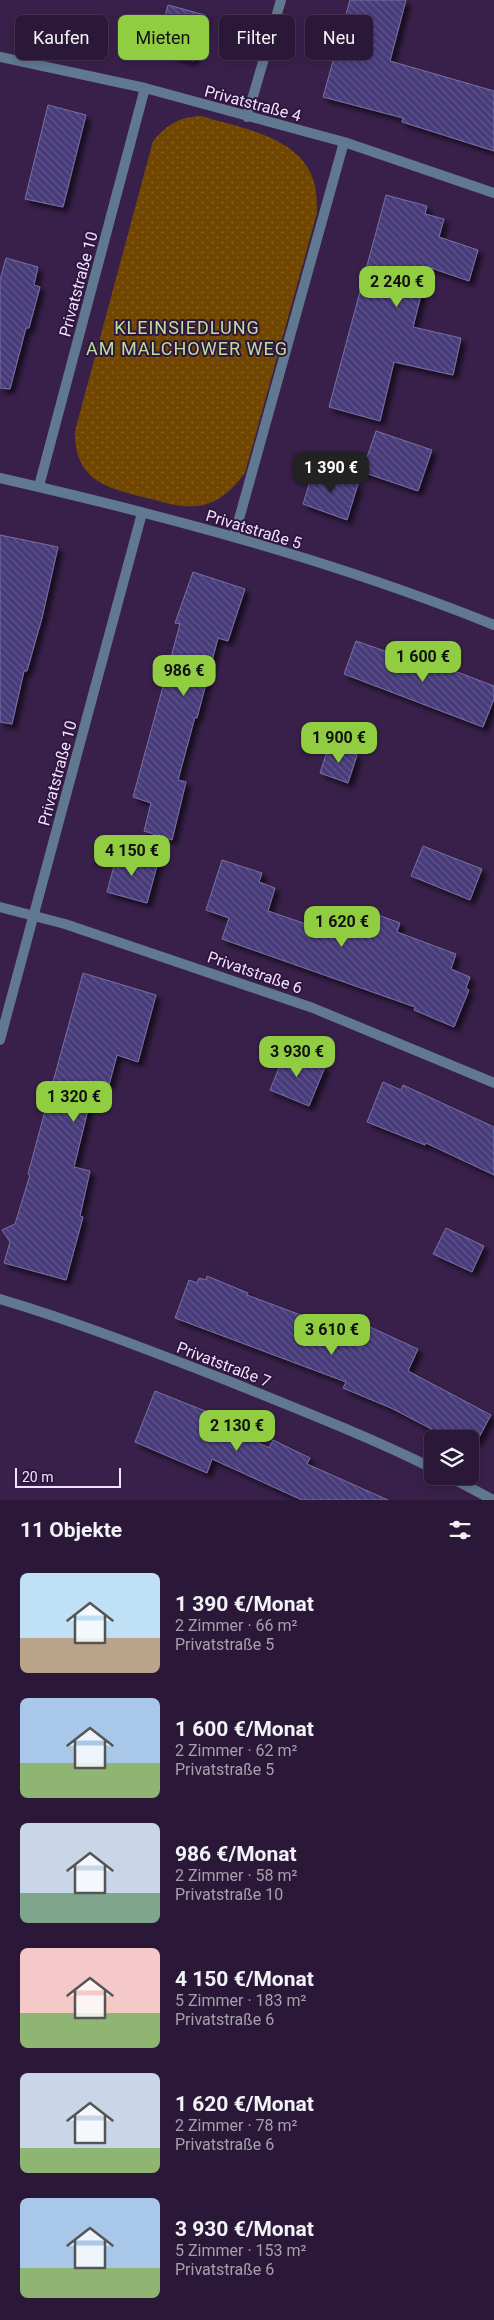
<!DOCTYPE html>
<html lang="de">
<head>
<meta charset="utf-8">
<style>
  :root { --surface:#2b1838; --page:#332140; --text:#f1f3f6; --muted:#a6a0ae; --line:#473753; --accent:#90cd41 }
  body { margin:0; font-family:Roboto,sans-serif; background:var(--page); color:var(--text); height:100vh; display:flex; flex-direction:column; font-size:19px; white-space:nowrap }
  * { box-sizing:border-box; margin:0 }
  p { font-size:16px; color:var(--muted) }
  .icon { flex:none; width:28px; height:28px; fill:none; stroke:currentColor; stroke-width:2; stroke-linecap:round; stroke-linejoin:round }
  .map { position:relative; height:1500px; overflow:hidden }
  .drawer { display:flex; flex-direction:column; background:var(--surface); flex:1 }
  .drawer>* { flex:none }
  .top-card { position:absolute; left:15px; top:15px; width:465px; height:45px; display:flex; gap:10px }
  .buttons { position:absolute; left:424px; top:1430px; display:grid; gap:10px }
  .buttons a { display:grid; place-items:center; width:55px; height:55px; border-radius:8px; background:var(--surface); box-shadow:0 2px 8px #0003,0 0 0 1px var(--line); font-size:25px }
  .scale { position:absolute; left:15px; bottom:12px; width:106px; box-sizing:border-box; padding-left:5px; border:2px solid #f1e2fd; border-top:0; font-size:14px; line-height:18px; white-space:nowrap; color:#f1e2fd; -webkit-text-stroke:4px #2f163f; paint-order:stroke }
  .price { position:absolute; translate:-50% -42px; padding:0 11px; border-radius:10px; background:var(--accent); color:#111; font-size:16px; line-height:32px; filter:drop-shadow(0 1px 2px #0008) }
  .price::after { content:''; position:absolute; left:50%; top:30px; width:15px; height:11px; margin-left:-8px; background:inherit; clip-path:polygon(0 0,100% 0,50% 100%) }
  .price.active { background:#222; color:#fff }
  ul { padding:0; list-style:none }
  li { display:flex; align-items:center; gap:15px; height:125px; padding:0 20px }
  li span { display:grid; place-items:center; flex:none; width:140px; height:100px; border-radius:8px; color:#555 }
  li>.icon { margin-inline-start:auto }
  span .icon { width:60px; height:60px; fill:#fffc; stroke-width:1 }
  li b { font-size:21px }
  h2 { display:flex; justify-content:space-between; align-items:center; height:60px; padding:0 20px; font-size:21px }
  .tag { padding:0 18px; border-radius:8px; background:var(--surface); box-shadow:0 2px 8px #0003,0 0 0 1px var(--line); font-size:18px; line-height:45px }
  .tag.active { background:var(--accent); color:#111 }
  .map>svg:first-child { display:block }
</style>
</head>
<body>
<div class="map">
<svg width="494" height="1500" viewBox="0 0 494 1500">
  <defs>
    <pattern id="green-dots" width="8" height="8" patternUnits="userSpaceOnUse" patternTransform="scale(1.25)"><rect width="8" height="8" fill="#704601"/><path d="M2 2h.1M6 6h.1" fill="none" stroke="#856027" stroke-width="1.8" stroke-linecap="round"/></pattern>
    <pattern id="building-back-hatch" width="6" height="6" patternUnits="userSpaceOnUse" patternTransform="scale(1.25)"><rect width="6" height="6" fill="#473b7a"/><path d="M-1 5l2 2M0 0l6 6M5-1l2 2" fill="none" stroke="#62578e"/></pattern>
    <filter id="shadow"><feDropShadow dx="4.5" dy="4.5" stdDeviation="2.5" flood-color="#0009"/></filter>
  </defs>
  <rect width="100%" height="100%" fill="#39204a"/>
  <!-- green -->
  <path fill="url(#green-dots)" d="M201,116c39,12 100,20 113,66 3,10 3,21 3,31l-72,260c-10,13 -22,26 -38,31 -20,6 -37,0 -56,-5 -42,-10 -77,-17 -76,-68l78,-290c15,-17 26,-24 48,-25z"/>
  <!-- building -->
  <path fill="url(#building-back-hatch)" stroke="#7770a3" filter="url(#shadow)" d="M350,0h56l-16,61 104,30v60l-92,-29 1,-4 -80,-21z
    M168,5l37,10 -12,46 -37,-10z
    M48,105l38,10 -23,92 -38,-8z
    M386,195l41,11 -2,8 19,5 -5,18 39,13 -9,31 -41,-14 -15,60 48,11 -8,37 -59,-13 -14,59 -51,-14z
    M6,258l32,9 -4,18 6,2 -11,41h-3l-16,61 -10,-1v-108z
    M376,431l56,19 -14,41 -56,-19z
    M314,469l44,15 -11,36 -44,-16z
    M0,535l58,12 -16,71 -15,53h-3l-12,53 -12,-2z
    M193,572l52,17 -17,52 -10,-3 -21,80 -2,-1 -17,63 8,2 -14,58 -28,-9 7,-28 -18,-6 47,-173 -5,-1z
    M356,641l58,20 1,-5 79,30v13l-11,28 -139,-53z
    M329,745l28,10 -9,28 -28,-10z
    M423,846l59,23 -12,31 -59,-24z
    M118,851l40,11 -11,41 -40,-11z
    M222,860l40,13 -3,9 16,6 -7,23 82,28 12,-30 38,14 -3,9 59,22 -5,15 19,8 -4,11 3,2 -15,37 -40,-17 1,-3 -193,-68 7,-21 -23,-8z
    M83,973l73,22 -18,67 -21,-7 -8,30 -14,-4 -21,86 16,4 -10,45 3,1 -17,63 -62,-17 6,-21 -8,-12 13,-6 15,-49 -2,-1 17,-63z
    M286,1051l39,16 -16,39 -39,-16z
    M383,1082l18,8 2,-5 91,42v48l-68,-32 -1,2 -58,-23z
    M446,1228l38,18 -12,26 -39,-18z
    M207,1276l41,17 -1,2 59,22 -1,4 56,27 9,-21 48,22 -10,22 83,44 -15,28 -6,-4h-19l-60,-31 -48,-20 3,-6 -171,-64 14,-38 8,3 2,-5 7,2z
    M155,1391l60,24 -2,5 56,28 4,-8 37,18 -3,6 81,36h-86l-90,-41 -5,14 -72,-31z"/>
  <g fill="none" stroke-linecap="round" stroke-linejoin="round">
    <!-- minor -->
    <path stroke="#617891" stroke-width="10" d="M0,57l145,31 199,54 150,51
      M247,117l34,-117
      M0,478c167,38 335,83 494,147
      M39,486l106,-398
      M234,537l110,-395
      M0,907l65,17 248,84 181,75
      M0,1040l142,-527
      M0,1299c77,23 151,52 226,81 69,28 139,55 206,88
      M448,1476l45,24"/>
  </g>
  <g text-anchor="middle" stroke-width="4" stroke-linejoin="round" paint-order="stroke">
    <!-- street labels -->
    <g font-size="16" fill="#f1e2fd" stroke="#2f163f">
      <text transform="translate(253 103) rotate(15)" y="6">Privatstraße 4</text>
      <text transform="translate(78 284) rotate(-75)" y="6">Privatstraße 10</text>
      <text transform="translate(254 529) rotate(17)" y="6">Privatstraße 5</text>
      <text transform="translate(57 773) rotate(-75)" y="6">Privatstraße 10</text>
      <text transform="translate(255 972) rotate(19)" y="6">Privatstraße 6</text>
      <text transform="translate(224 1364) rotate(21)" y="6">Privatstraße 7</text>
    </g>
    <!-- neighbourhood labels -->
    <g font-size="18" letter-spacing="1" fill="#bbdf99" stroke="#2f163f">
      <text x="187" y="334">KLEINSIEDLUNG<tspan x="187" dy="21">AM MALCHOWER WEG</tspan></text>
    </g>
  </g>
</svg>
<div class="buttons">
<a><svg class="icon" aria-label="layers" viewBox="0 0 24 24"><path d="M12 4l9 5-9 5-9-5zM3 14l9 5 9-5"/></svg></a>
</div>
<div class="scale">20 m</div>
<b class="price" style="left:397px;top:308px">2 240 €</b>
<b class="price active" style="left:331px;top:494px">1 390 €</b>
<b class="price" style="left:423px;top:683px">1 600 €</b>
<b class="price" style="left:184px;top:697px">986 €</b>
<b class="price" style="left:339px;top:764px">1 900 €</b>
<b class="price" style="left:132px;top:877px">4 150 €</b>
<b class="price" style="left:342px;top:948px">1 620 €</b>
<b class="price" style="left:297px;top:1078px">3 930 €</b>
<b class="price" style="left:74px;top:1123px">1 320 €</b>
<b class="price" style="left:332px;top:1356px">3 610 €</b>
<b class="price" style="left:237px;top:1452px">2 130 €</b>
<div class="top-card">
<a class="tag">Kaufen</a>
<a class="tag active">Mieten</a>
<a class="tag">Filter</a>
<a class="tag">Neu</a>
</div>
</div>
<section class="drawer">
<h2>11 Objekte<svg class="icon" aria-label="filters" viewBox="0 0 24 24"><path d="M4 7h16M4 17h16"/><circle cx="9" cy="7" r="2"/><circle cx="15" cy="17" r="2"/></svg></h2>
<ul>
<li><span style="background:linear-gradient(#bfe0f5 65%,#b9a48a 0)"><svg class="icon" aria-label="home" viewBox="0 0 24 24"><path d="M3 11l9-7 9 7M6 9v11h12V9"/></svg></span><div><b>1 390 €/Monat</b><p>2 Zimmer · 66 m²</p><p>Privatstraße 5</p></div></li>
<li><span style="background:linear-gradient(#a9c7e8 65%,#8fb573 0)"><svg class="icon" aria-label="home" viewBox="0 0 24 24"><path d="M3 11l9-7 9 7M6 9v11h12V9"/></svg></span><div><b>1 600 €/Monat</b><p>2 Zimmer · 62 m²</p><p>Privatstraße 5</p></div></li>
<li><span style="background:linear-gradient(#c9d6e8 70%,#7fa58c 0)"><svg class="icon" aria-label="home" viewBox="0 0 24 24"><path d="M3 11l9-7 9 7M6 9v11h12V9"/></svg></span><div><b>986 €/Monat</b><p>2 Zimmer · 58 m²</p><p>Privatstraße 10</p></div></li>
<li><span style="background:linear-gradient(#f6c9c9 65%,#8fb573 0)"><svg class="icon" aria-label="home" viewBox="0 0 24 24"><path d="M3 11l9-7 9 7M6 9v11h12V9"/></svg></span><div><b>4 150 €/Monat</b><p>5 Zimmer · 183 m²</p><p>Privatstraße 6</p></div></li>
<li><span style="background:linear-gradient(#c9d6e8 75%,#8fb573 0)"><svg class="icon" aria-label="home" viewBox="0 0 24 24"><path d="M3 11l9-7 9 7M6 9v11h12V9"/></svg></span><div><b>1 620 €/Monat</b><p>2 Zimmer · 78 m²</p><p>Privatstraße 6</p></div></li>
<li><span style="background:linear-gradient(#a9c7e8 70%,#8fb573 0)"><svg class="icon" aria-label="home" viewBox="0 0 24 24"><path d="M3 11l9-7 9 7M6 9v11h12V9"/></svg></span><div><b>3 930 €/Monat</b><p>5 Zimmer · 153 m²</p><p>Privatstraße 6</p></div></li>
</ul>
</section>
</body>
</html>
